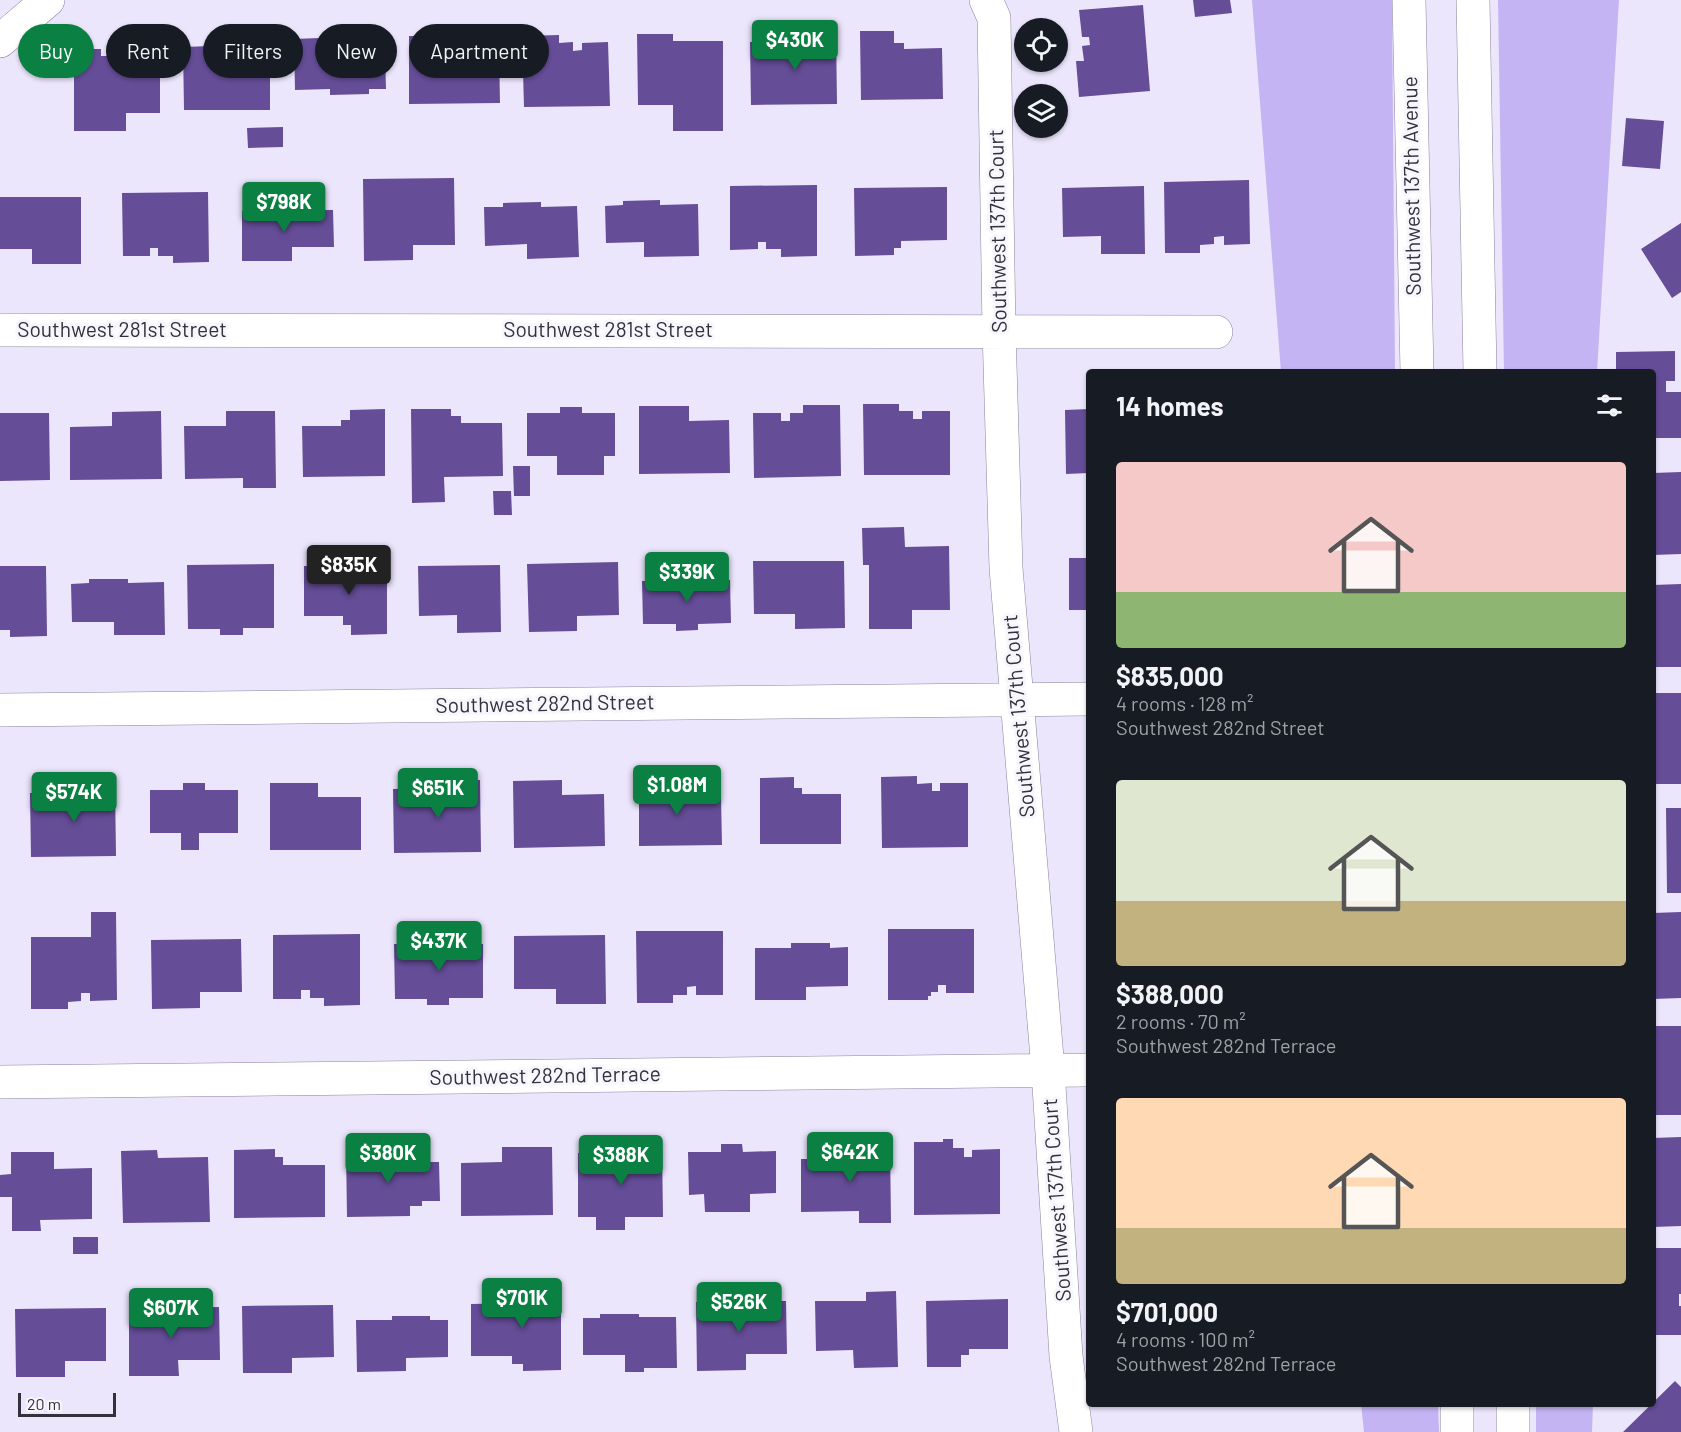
<!DOCTYPE html>
<html lang="en">
<head>
<meta charset="utf-8">
<style>
  :root { --surface:#171b24; --page:#20242c; --text:#f1f3f6; --muted:#9ea1a6; --accent:#0b8043 }
  body { margin:0; font-family:Barlow,sans-serif; background:var(--page); color:var(--text); height:100vh; display:flex; flex-direction:column; font-size:22px; white-space:nowrap }
  * { box-sizing:border-box; margin:0 }
  p { font-size:20px; color:var(--muted) }
  .icon { flex:none; width:33px; height:33px; fill:none; stroke:currentColor; stroke-width:2; stroke-linecap:round; stroke-linejoin:round }
  .map { position:relative; flex:1; overflow:hidden }
  .drawer { position:absolute; left:1086px; top:369px; width:570px; height:1038px; display:flex; flex-direction:column; background:var(--surface); border-radius:6px; box-shadow:0 2px 4px #0004 }
  .drawer>* { flex:none }
  .banner { position:absolute; left:18px; top:24px; width:570px; height:54px; display:flex; gap:12px }
  .controls { position:absolute; left:1014px; top:18px; display:grid; gap:12px }
  .controls a { display:grid; place-items:center; width:54px; height:54px; border-radius:50%; background:var(--surface); box-shadow:0 2px 4px #0004; font-size:30px }
  .scale { position:absolute; left:18px; bottom:15px; width:98px; box-sizing:border-box; padding-left:6px; border:3px solid #34313c; border-top:0; font-size:16px; line-height:21px; white-space:nowrap; color:#34313c; -webkit-text-stroke:4px #f7f6fc; paint-order:stroke }
  .price { position:absolute; translate:-50% -51px; padding:0 14px; border-radius:6px; background:var(--accent); color:#fff; font-size:20px; line-height:39px; filter:drop-shadow(0 2px 3px #0008) }
  .price::after { content:''; position:absolute; left:50%; top:36px; width:18px; height:14px; margin-left:-9px; background:inherit; clip-path:polygon(0 0,100% 0,50% 100%) }
  .price.on { background:#222; color:#fff }
  ul { padding:0; list-style:none }
  li { display:grid; align-content:center; gap:12px; height:318px; padding:0 30px }
  li span { display:grid; place-items:center; height:186px; border-radius:6px; color:#555 }
  li>.icon { margin-inline-start:auto }
  span .icon { width:108px; height:108px; fill:#fffc; stroke-width:1 }
  li b { font-size:26px }
  h2 { display:flex; justify-content:space-between; align-items:center; height:72px; padding:0 30px; font-size:26px }
  .chip { padding:0 21px; border-radius:27px; background:var(--surface); box-shadow:0 2px 4px #0004; font-size:21px; line-height:54px }
  .chip.on { background:var(--accent); color:#fff }
  .map>svg:first-child { display:block }
</style>
</head>
<body>
<div class="map">
<svg width="1681" height="1432" viewBox="0 0 1681 1432">
  <rect width="100%" height="100%" fill="#ece6fd"/>
  <!-- green -->
  <path fill="#c5b4f4" d="M1252,0h140l3,372h-114z
    M1498,0h121l-22,372h-93z
    M1361,1404h77l1,28h-75z
    M1536,1404h57l-1,28h-56z"/>
  <!-- building -->
  <path fill="#654d98" d="M1193,0h37l2,13 -37,4z
    M1143,5l7,86 -71,6 -3,-36h8l-2,-15 8,-1 -1,-8h-7l-3,-27z
    M860,31h34v12h10v6l38,-1 1,51 -82,1z
    M800,32h36l1,72 -86,1 -1,-63 28,-1v7h12l-1,-7h11z
    M637,34h36v7h50v90h-50v-26h-35z
    M559,35v8l14,-1v9l9,-1v-7l26,-1 2,64 -86,1 -2,-71z
    M409,36h48v17l42,-1 1,51 -91,1z
    M344,37l1,16 40,-2 1,38h-17v5l-39,1v-6l-35,1 -1,-51z
    M233,38h37v72h-86l-1,-63 28,-1v8h9v-9h13z
    M123,41h37v72h-34v18h-52v-82h27v7h8v-8h14z
    M1626,118l38,3 -4,48 -38,-3z
    M283,127v20l-35,1 -1,-20z
    M454,178l1,67h-42v15l-49,1 -1,-82z
    M1249,180l1,64 -26,1v-9l-10,1v7l-14,1v8h-35l-1,-71z
    M817,185v71l-36,1v-8h-15v-7h-8v7l-28,1v-64z
    M1144,186l1,68h-44v-18l-38,1 -1,-49z
    M947,187v53l-46,1v7h-7v7l-39,1 -1,-68z
    M208,192l1,70 -36,1v-7h-15v-8h-8v8h-27l-1,-63z
    M0,197h81v67h-49v-15h-32z
    M660,200v5l38,-1 1,52 -55,1v-15l-38,1 -1,-37 18,-1v-4z
    M541,202v5l36,-1 2,51 -52,2v-15l-42,2 -1,-39h19v-4z
    M333,210l1,37h-42v14h-50v-50z
    M1681,223v69l-9,6 -31,-49z
    M1675,351v30h-9v11h15v46h-28v-66h-37v-20z
    M863,404h36v7h14v8h9v-8h28v64h-86z
    M803,405h37l1,71 -87,2 -1,-65h28v8h9v-8h13z
    M639,406h50v15l40,-1 1,53 -91,1z
    M560,407h22v6h33v43h-11v19h-47v-19h-30v-43h33z
    M385,409v67l-82,1 -1,-51h39v-6h9v-10z
    M411,409h40v7h10v7h41l1,53 -59,1 1,25 -33,1z
    M1089,409v64l-23,1 -1,-64z
    M161,411l1,68 -92,1v-53l42,-1v-14z
    M226,411h49l1,77h-33v-10l-58,1 -1,-53h42z
    M0,413h49l1,67 -50,1z
    M513,466h17v30h-16z
    M1681,472v82l-28,1v-82z
    M493,491h18l1,24h-18z
    M904,527l1,20 44,-1 1,64h-38v19h-43v-64h-6l-1,-37z
    M1069,558h20v52h-20z
    M753,561h91l1,67 -50,1v-15h-41z
    M618,562l1,53 -42,1v15l-48,1 -2,-68z
    M274,564v64h-31v7h-23v-6h-32l-1,-64z
    M500,565l1,67 -44,1v-18l-38,1 -1,-50z
    M0,566h46l1,70 -37,1v-7h-10z
    M304,566h83v68l-36,1v-10h-8v-9h-39z
    M89,579h39v4l36,-1 1,53h-51v-13h-42l-1,-38 18,-1z
    M730,580l1,43 -33,1v6l-22,1v-7h-33l-1,-43z
    M1681,584v83h-28v-82z
    M1653,693h28v91h-28z
    M917,776v8l15,-1v8h8v-8h28v64l-86,1 -1,-71z
    M794,777v11h8v6h39v50h-81v-66z
    M639,779h43v17h39l1,49 -83,1z
    M480,780l1,72 -87,1 -1,-64 27,-1 1,9h9v-8h14l-1,-8z
    M562,780v15l42,-1 1,52 -91,2 -1,-67z
    M183,783h22v7h33v43h-39v17h-18v-17h-31v-43h33z
    M270,783h48v14h43v53h-91z
    M79,785h36l1,71 -85,1 -1,-64 27,-1v8h8v-8h14z
    M1666,808h15v85h-14z
    M91,912h25l1,88 -27,1v-8h-9v8l-13,1v7h-37v-72h60z
    M1681,912v86l-28,1v-86z
    M888,929h86v64h-28v-8h-8v7h-7v4h-3v4h-40z
    M636,931h87v64h-27v-9l-9,1v8h-14v8h-36z
    M360,934v71l-36,1v-8h-14v-8h-9v9h-28v-64z
    M605,935l1,69h-50v-15h-42v-53z
    M241,939l1,53h-42v16l-48,1 -1,-69z
    M791,943h39v5l18,-1v39l-42,1v13h-51v-52h36z
    M394,944h89v54h-34v7h-22v-6h-32z
    M1653,1026h28v89h-28z
    M1681,1137v89l-28,1v-89z
    M943,1139h10v9h11v9h8v-7l28,-1v65l-86,1v-73h29z
    M890,1143l1,80h-32v-12l-58,1v-53h40v-15z
    M721,1144h21l1,8 33,-1v42l-26,1v18h-45l-1,-18 -15,1 -1,-43h33z
    M662,1145l1,72h-38v13h-29v-13h-18v-64h49v-7z
    M502,1147h50l1,68 -92,1v-53l41,-1z
    M275,1149v8h8v8h42v52l-91,1v-68z
    M346,1149h51v13h42l1,39h-18v5h-12v10l-63,1z
    M157,1150l1,8 50,-1 2,65 -87,1 -2,-72z
    M11,1152h43v17l38,-1v51l-52,1 1,11h-29v-34h-12v-22l11,-1z
    M73,1237h25v17h-25z
    M1653,1248h28v46h-2v12h2v29h-28z
    M527,1281h34v89l-38,1v-7h-11v-8h-41v-52l56,-1z
    M896,1291l2,76 -44,1 -1,-18 -37,1 -1,-50h51v-9z
    M1008,1299v50h-39v6h-8v12h-34l-1,-66z
    M786,1301l1,53h-41v16l-49,1 -1,-69z
    M333,1305l1,52 -42,1v15h-49l-1,-67z
    M219,1307l1,53h-42l1,16h-50v-68z
    M106,1308v53h-41v16h-49l-1,-68z
    M600,1314h39v3h37l1,51h-33v4h-19v-17h-42v-37h17z
    M392,1316h38v4h18v37l-42,1v13l-49,1 -1,-52h36z
    M1675,1381l6,6v45h-58z"/>
  <g fill="none" stroke-linecap="round" stroke-linejoin="round">
    <defs>
      <path id="street" d="M986,0l8,18 5,312 7,238 42,502 18,286 10,76
        M0,41l48,-41
        M0,330l1216,2
        M0,710l1089,-11
        M0,1082l1089,-12"/>
      <path id="secondary" d="M1409,0l8,372
        M1473,0l7,372
        M1457,1404v28
        M1513,1404v28"/>
    </defs>
    <!-- street casing -->
    <use href="#street" stroke="#89839d" stroke-width="34"/>
    <!-- secondary casing -->
    <use href="#secondary" stroke="#89839d" stroke-width="34"/>
    <!-- street -->
    <use href="#street" stroke="#fff" stroke-width="33"/>
    <!-- secondary -->
    <use href="#secondary" stroke="#fff" stroke-width="33"/>
  </g>
  <g text-anchor="middle" stroke-width="6" stroke-linejoin="round" paint-order="stroke">
    <!-- street labels -->
    <g font-size="21" fill="#34313c" stroke="#f7f6fc">
      <text transform="translate(1412 186) rotate(-91)" y="7">Southwest 137th Avenue</text>
      <text transform="translate(998 231) rotate(-91)" y="7">Southwest 137th Court</text>
      <text x="122" y="337">Southwest 281st Street</text>
      <text x="608" y="337">Southwest 281st Street</text>
      <text transform="translate(545 704) rotate(-1)" y="7">Southwest 282nd Street</text>
      <text transform="translate(1019 716) rotate(-95)" y="7">Southwest 137th Court</text>
      <text transform="translate(545 1076) rotate(-1)" y="7">Southwest 282nd Terrace</text>
      <text transform="translate(1057 1200) rotate(-94)" y="7">Southwest 137th Court</text>
    </g>
  </g>
</svg>
<div class="controls">
<a><svg class="icon" aria-label="locate" viewBox="0 0 24 24"><circle cx="12" cy="12" r="6"/><path d="M12 2v4M12 18v4M2 12h4M18 12h4"/></svg></a>
<a><svg class="icon" aria-label="layers" viewBox="0 0 24 24"><path d="M12 4l9 5-9 5-9-5zM3 14l9 5 9-5"/></svg></a>
</div>
<div class="scale">20 m</div>
<b class="price" style="left:795px;top:71px">$430K</b>
<b class="price" style="left:284px;top:233px">$798K</b>
<b class="price on" style="left:349px;top:596px">$835K</b>
<b class="price" style="left:687px;top:603px">$339K</b>
<b class="price" style="left:677px;top:816px">$1.08M</b>
<b class="price" style="left:438px;top:819px">$651K</b>
<b class="price" style="left:74px;top:823px">$574K</b>
<b class="price" style="left:439px;top:972px">$437K</b>
<b class="price" style="left:850px;top:1183px">$642K</b>
<b class="price" style="left:388px;top:1184px">$380K</b>
<b class="price" style="left:621px;top:1186px">$388K</b>
<b class="price" style="left:522px;top:1329px">$701K</b>
<b class="price" style="left:739px;top:1333px">$526K</b>
<b class="price" style="left:171px;top:1339px">$607K</b>
<div class="banner">
<a class="chip on">Buy</a>
<a class="chip">Rent</a>
<a class="chip">Filters</a>
<a class="chip">New</a>
<a class="chip">Apartment</a>
</div>
<section class="drawer">
<h2>14 homes<svg class="icon" aria-label="filters" viewBox="0 0 24 24"><path d="M4 7h16M4 17h16"/><circle cx="9" cy="7" r="2"/><circle cx="15" cy="17" r="2"/></svg></h2>
<ul>
<li><span style="background:linear-gradient(#f6c9c9 70%,#8fb573 0)"><svg class="icon" aria-label="home" viewBox="0 0 24 24"><path d="M3 11l9-7 9 7M6 9v11h12V9"/></svg></span><div><b>$835,000</b><p>4 rooms · 128 m²</p><p>Southwest 282nd Street</p></div></li>
<li><span style="background:linear-gradient(#dfe7d0 65%,#c2b280 0)"><svg class="icon" aria-label="home" viewBox="0 0 24 24"><path d="M3 11l9-7 9 7M6 9v11h12V9"/></svg></span><div><b>$388,000</b><p>2 rooms · 70 m²</p><p>Southwest 282nd Terrace</p></div></li>
<li><span style="background:linear-gradient(#ffd9b3 70%,#c2b280 0)"><svg class="icon" aria-label="home" viewBox="0 0 24 24"><path d="M3 11l9-7 9 7M6 9v11h12V9"/></svg></span><div><b>$701,000</b><p>4 rooms · 100 m²</p><p>Southwest 282nd Terrace</p></div></li>
</ul>
</section>
</div>
</body>
</html>
